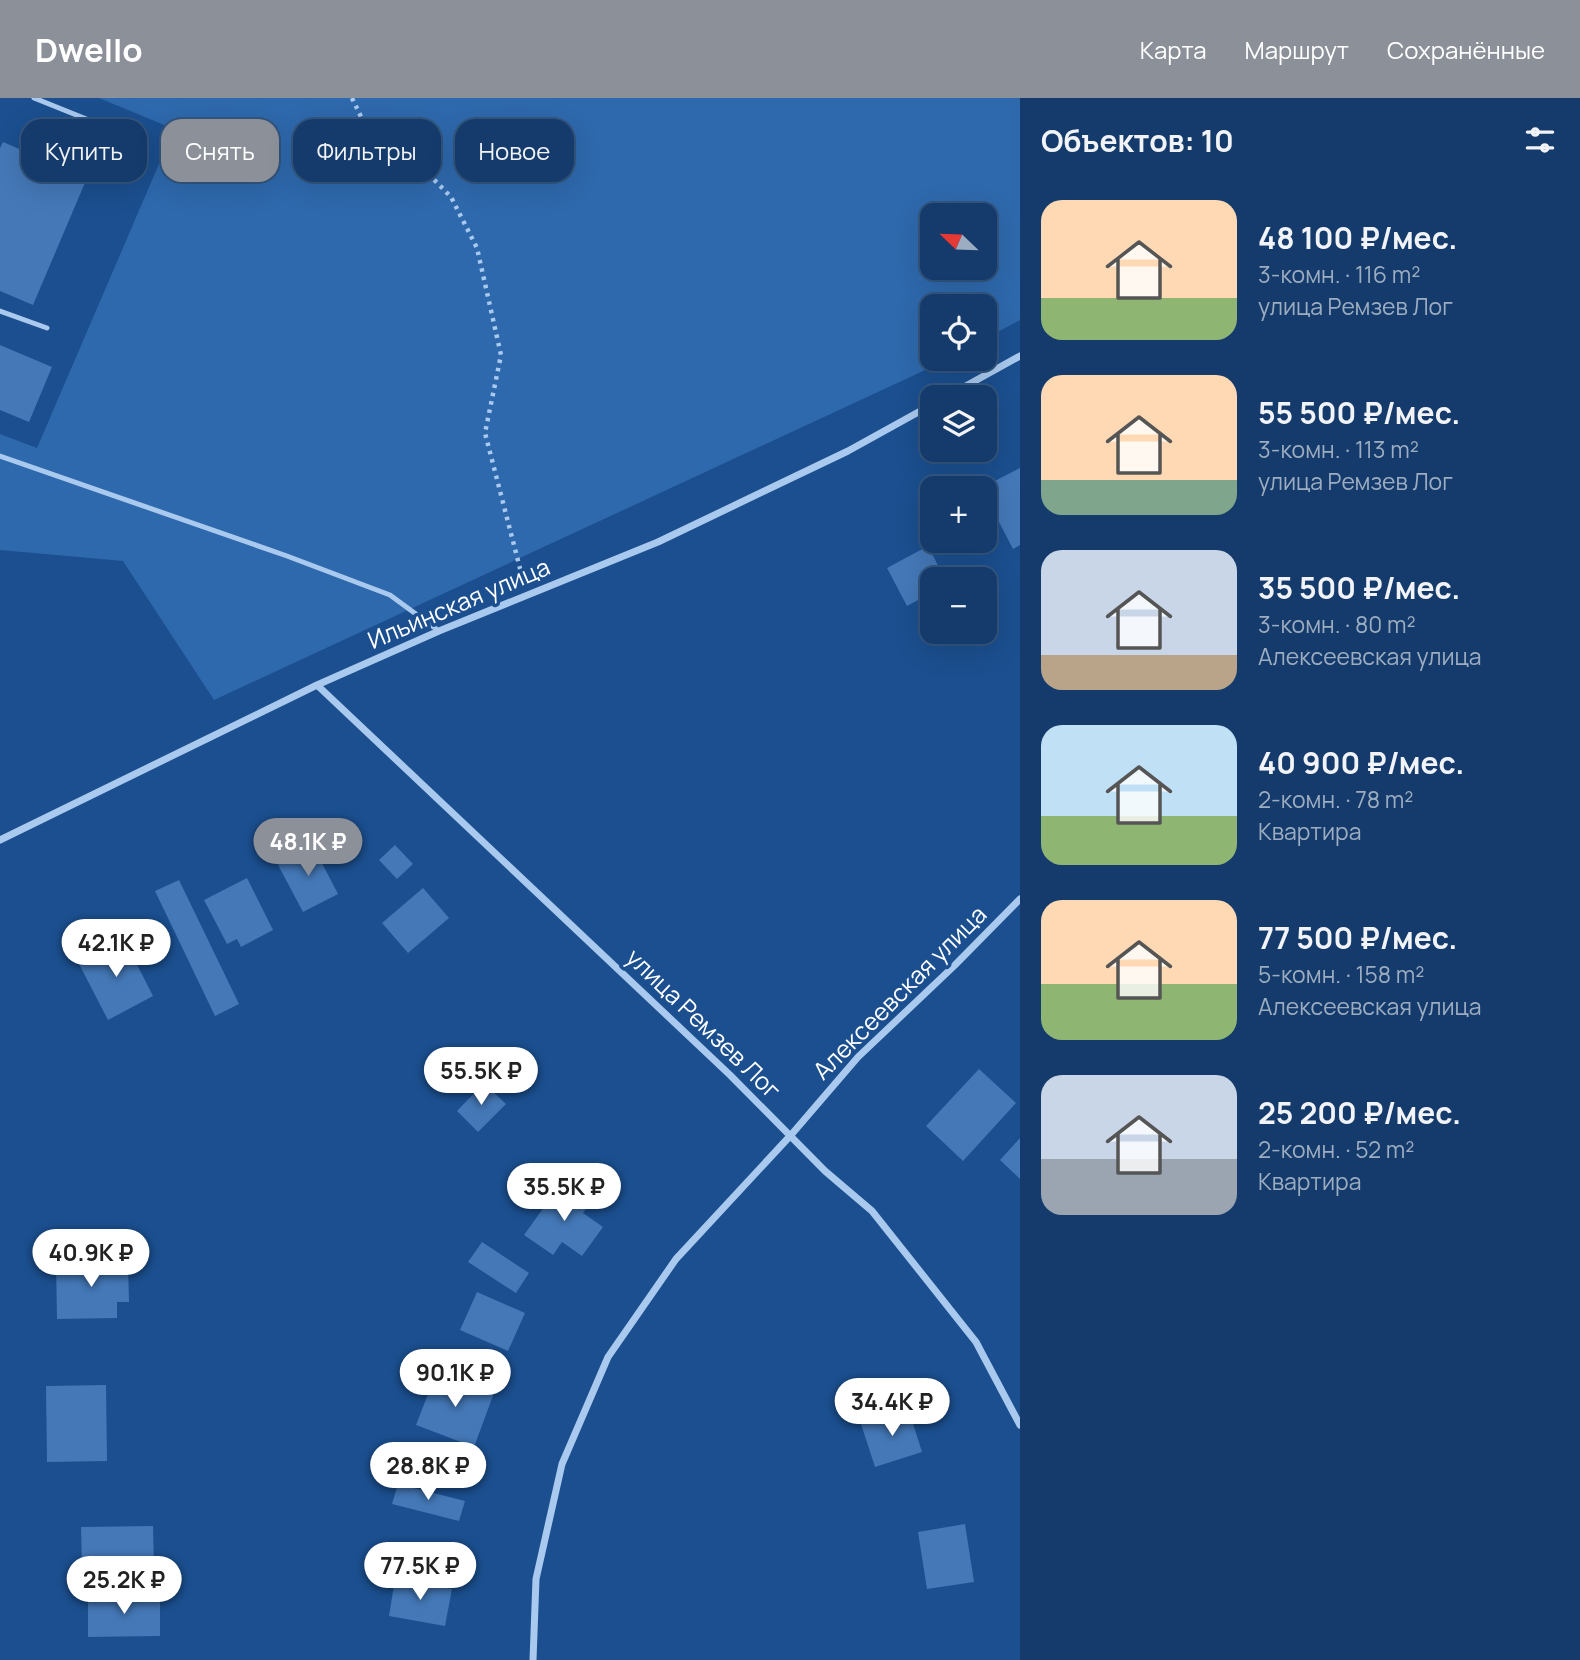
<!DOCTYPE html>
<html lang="ru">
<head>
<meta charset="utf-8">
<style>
  :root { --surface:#143b6b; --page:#214673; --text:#f1f3f6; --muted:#9dadc1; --line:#33557e; --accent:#8c9099 }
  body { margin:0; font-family:Manrope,sans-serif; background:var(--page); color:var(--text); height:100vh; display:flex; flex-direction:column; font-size:26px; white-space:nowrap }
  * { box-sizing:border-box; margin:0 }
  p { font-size:23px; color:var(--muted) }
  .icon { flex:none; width:38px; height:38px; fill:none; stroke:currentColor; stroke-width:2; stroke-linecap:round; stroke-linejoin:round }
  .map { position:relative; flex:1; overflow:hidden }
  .panel { display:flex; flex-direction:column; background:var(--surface); width:560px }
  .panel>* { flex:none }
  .hud { position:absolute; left:21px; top:21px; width:665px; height:63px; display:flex; gap:14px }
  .needle { width:46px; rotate:293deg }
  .fabs { position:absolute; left:920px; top:105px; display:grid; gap:14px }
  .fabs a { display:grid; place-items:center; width:77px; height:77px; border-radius:14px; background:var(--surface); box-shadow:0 7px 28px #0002,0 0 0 2px var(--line); font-size:35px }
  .price { position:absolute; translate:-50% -60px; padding:0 16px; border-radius:24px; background:#fff; color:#222; font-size:23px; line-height:46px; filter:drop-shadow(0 2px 4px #0008) }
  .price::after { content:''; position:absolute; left:50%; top:42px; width:21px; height:16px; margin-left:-10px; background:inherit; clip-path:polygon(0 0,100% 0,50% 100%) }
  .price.selected { background:var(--accent); color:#fff }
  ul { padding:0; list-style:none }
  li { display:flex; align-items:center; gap:21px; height:175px; padding:0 21px }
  li span { display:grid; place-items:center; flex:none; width:196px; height:140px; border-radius:21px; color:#555 }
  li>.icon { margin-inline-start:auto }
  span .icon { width:84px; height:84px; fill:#fffc; stroke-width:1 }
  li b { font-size:30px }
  h2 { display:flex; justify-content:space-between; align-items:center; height:84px; padding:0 21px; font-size:30px }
  .tag { padding:0 24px; border-radius:21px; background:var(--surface); box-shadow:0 7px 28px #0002,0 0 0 2px var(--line); font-size:24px; line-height:63px }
  .tag.selected { background:var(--accent); color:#fff }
  header { display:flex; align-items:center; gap:42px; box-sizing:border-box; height:98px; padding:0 35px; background:var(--accent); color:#fff }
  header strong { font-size:33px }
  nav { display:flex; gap:38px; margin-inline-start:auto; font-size:24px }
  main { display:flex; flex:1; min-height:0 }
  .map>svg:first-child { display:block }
</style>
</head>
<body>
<header>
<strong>Dwello</strong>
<nav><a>Карта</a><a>Маршрут</a><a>Сохранённые</a></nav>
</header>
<main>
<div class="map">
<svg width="1020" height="1562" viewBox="0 0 1020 1562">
  <rect width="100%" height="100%" fill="#1b4f8f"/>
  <!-- green -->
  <path fill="#2e69ad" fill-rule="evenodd" d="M99,0h921v222l-35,19v-33h-52v53h16l-735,341 -91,-139 -123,-11v-116l37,14 137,-319zM933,117h52v53h-52z"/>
  <!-- building -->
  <path fill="#4478b7" d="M3,44l84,36 -54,127 -33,-14v-143z
    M0,247l52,22 -23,55 -29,-12z
    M1020,370v77l-7,4 -28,-54v-9z
    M928,448l17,33h-12v13l-26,14 -20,-38z
    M312,746l26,50 -35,18 -26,-49z
    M395,747l18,19 -16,15 -18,-19z
    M247,780l26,52 -32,17 -4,-8 -10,5 -23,-44z
    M179,782l60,124 -24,12 -60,-125z
    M423,790l26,30 -41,35 -26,-30z
    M124,841l29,57 -45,24 -30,-58z
    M979,971l37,34 -53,58 -37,-35z
    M484,985l22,21 -28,28 -21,-21z
    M1020,1040v41l-20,-19z
    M562,1084l29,20 -8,11 20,14 -21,29 -20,-14 -9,13 -29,-20z
    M482,1144l47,31 -13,20 -48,-31z
    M128,1164l1,40h-12v16l-60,1 -1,-56z
    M477,1194l48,21 -17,38 -48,-21z
    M437,1273l57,22 -20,54 -58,-22z
    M106,1287l1,76 -60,1 -1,-76z
    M908,1310l14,44 -47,15 -14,-43z
    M398,1386l67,17 -6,20 -67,-17z
    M965,1426l9,58 -47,7 -9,-57z
    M153,1428l1,41 -72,1 -1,-41z
    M395,1481l57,10 -7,37 -56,-10z
    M160,1497v41l-72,1v-41z"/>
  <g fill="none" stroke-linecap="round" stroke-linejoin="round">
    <!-- path -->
    <path stroke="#a9c9ee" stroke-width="4.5" stroke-dasharray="3.5 5" stroke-linecap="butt" d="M352,0l14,29 46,30 39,40 26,51 24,107 -16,78 38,147"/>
    <!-- lane -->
    <path stroke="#a9c9ee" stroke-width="5" d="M34,0l112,45
      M0,213l47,17
      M0,358l287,100 103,39 49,36"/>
    <!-- street -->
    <path stroke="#a9c9ee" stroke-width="7" d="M946,299l74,-41
      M317,587l413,390 95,96 47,40 104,131 44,83
      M0,742l317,-155 122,-54 219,-89 190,-91 85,-47
      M533,1562l3,-81 26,-115 46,-107 68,-98 115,-124 67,-78 97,-92 65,-66"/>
  </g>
  <g text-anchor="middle" stroke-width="7" stroke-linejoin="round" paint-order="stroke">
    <!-- street labels -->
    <g font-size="24" fill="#fff" stroke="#1b4f8f">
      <text transform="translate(459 506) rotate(-23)" y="8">Ильинская улица</text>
      <text transform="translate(900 895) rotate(-45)" y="8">Алексеевская улица</text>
      <text transform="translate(703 926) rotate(44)" y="8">улица Ремзев Лог</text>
    </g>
  </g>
</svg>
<div class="fabs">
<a><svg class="needle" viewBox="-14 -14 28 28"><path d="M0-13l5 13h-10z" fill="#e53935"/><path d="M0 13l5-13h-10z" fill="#9dadc1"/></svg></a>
<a><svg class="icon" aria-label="locate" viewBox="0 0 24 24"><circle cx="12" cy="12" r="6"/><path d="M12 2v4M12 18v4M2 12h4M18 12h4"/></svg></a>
<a><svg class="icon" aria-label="layers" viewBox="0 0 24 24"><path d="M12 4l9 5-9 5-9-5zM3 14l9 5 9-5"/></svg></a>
<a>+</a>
<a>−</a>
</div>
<b class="price selected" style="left:308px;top:780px">48.1K ₽</b>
<b class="price" style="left:116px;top:881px">42.1K ₽</b>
<b class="price" style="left:481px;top:1009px">55.5K ₽</b>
<b class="price" style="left:564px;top:1125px">35.5K ₽</b>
<b class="price" style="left:91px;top:1191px">40.9K ₽</b>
<b class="price" style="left:455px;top:1311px">90.1K ₽</b>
<b class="price" style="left:892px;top:1340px">34.4K ₽</b>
<b class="price" style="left:428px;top:1404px">28.8K ₽</b>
<b class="price" style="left:420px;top:1504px">77.5K ₽</b>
<b class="price" style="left:124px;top:1518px">25.2K ₽</b>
<div class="hud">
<a class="tag">Купить</a>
<a class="tag selected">Снять</a>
<a class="tag">Фильтры</a>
<a class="tag">Новое</a>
</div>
</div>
<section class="panel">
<h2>Объектов: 10<svg class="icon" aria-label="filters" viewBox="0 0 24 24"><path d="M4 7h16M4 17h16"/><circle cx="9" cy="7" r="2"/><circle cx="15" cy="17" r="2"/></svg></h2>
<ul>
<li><span style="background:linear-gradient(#ffd9b3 70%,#8fb573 0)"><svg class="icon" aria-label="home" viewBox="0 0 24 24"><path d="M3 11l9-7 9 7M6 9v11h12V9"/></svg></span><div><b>48 100 ₽/мес.</b><p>3-комн. · 116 m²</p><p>улица Ремзев Лог</p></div></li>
<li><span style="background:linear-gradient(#ffd9b3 75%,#7fa58c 0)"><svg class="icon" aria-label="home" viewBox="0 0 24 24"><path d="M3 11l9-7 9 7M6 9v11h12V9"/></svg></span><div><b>55 500 ₽/мес.</b><p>3-комн. · 113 m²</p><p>улица Ремзев Лог</p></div></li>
<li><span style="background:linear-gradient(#c9d6e8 75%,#b9a48a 0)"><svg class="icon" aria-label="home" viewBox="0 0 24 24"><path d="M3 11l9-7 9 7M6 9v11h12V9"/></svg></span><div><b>35 500 ₽/мес.</b><p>3-комн. · 80 m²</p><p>Алексеевская улица</p></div></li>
<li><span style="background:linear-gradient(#bfe0f5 65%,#8fb573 0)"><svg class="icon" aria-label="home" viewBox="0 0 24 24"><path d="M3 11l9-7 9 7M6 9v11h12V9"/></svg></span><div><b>40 900 ₽/мес.</b><p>2-комн. · 78 m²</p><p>Квартира</p></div></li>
<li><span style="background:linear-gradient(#ffd9b3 60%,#8fb573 0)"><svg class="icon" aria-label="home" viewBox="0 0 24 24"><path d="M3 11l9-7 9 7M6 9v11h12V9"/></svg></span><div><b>77 500 ₽/мес.</b><p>5-комн. · 158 m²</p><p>Алексеевская улица</p></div></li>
<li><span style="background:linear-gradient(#c9d6e8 60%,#9aa5b1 0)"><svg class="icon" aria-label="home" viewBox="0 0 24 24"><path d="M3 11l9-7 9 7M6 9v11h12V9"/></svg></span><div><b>25 200 ₽/мес.</b><p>2-комн. · 52 m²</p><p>Квартира</p></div></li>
</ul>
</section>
</main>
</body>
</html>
